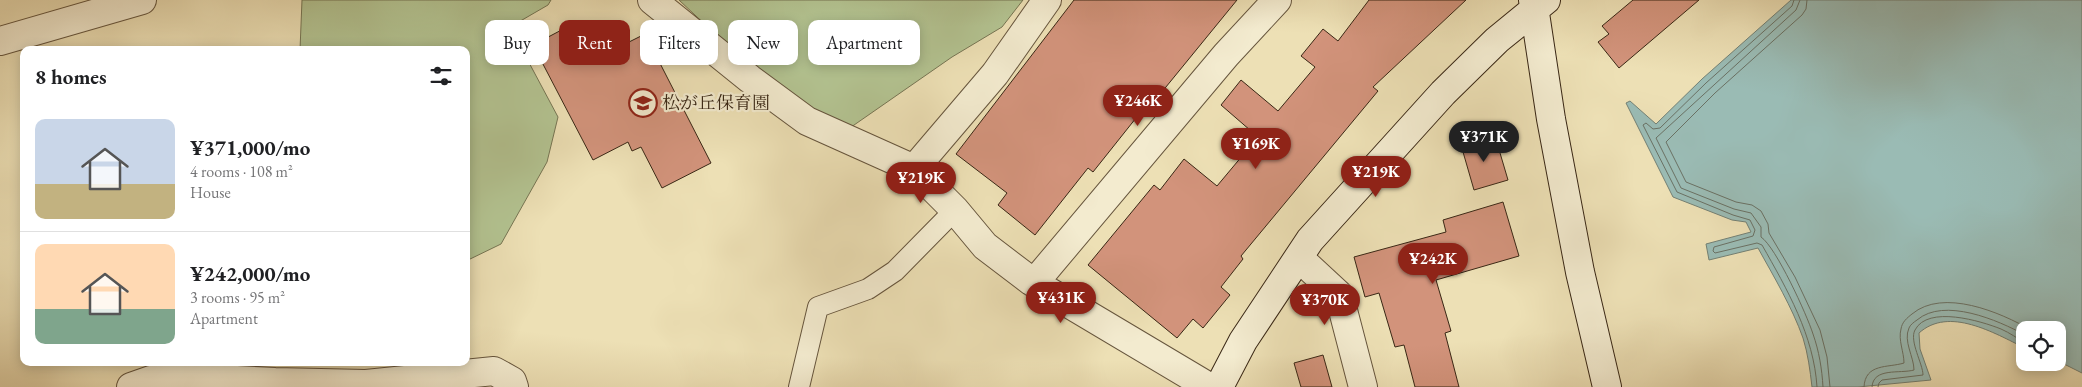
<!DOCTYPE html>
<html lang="en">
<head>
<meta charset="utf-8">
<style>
  :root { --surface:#fff; --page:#f6f6f6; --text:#202124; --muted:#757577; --line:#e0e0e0; --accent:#8f2418 }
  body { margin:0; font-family:"EB Garamond","Noto Serif JP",serif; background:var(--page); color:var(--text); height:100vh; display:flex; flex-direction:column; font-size:19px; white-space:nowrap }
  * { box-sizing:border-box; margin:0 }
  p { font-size:16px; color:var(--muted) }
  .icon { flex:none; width:28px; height:28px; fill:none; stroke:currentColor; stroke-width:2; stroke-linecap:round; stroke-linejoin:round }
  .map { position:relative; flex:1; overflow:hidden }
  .sheet { position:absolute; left:20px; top:46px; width:450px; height:320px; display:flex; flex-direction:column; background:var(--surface); border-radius:10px; box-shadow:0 2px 12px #0003 }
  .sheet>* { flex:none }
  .guide { position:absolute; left:485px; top:20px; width:475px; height:45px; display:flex; gap:10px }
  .buttons { position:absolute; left:2016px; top:321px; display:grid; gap:10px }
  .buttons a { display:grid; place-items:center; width:50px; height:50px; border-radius:10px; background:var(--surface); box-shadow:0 2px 12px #0003; font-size:25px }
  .price { position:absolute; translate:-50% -42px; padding:0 11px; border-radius:18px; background:var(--accent); color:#fff; font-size:16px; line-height:32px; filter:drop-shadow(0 1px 2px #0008) }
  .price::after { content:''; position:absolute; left:50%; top:30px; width:15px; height:11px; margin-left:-8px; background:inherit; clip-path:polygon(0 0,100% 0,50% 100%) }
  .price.active { background:#222; color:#fff }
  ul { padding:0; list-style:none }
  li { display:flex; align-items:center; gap:15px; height:125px; padding:0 15px }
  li+li { border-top:1px solid var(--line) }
  li span { display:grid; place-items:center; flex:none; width:140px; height:100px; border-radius:10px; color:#555 }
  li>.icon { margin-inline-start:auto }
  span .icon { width:60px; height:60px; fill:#fffc; stroke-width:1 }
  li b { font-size:21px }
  h2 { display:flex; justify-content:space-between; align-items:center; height:60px; padding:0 15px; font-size:21px }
  .tag { padding:0 18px; border-radius:10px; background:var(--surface); box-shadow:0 2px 12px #0003; font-size:18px; line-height:45px }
  .tag.active { background:var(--accent); color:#fff }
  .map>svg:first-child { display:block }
</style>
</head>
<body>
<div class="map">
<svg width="2082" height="387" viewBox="0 0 2082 387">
  <rect width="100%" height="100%" fill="#ede0b5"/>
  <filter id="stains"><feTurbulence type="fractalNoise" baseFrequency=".004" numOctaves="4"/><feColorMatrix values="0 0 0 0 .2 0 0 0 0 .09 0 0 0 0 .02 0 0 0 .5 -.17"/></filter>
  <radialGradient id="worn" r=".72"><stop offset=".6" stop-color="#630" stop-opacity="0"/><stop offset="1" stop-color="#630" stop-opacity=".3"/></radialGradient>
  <!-- green -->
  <path fill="#b3c391" stroke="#767553" d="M302,0h249l-3,5 -38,22 48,90 -11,45 -46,82 -35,17v-211h-166z
    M679,0h344l-21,27 -50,30 -108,75 -115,-85z"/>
  <!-- water -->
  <path fill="#9abbb4" stroke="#738074" d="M1791,0h291v373l-24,-12v-31h-33v18c-31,-15 -76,-42 -106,-15l1,16 11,31 -73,7h-46c-2,-17 -4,-33 -9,-49 -11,-31 -29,-61 -45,-90l-49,12 -3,-16 45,-12 -5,-10 -14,-2 -59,-23 -47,-94 4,-2 26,23 46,-45z"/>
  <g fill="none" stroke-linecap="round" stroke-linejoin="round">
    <!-- shore -->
    <path stroke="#6a7164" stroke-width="1" d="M1794,0l-2,6 -86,77 -46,45 -7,1 -7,-6 -3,2 34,67 56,23 17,5 5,10 -2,6 -39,11 -1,4 2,2 42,-10 5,2c25,44 52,91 55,142
      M1800,0l-4,10 -140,128 25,50 53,21 17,4 10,14v10c15,10 46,78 52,97 6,17 9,35 10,53
      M1807,0l-1,9 -4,6 -87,78 -49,49 20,40 50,20 16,3 9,6 7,13 1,9 26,44 25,53 7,27 3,30
      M1864,387c1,-24 24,-19 40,-24 0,-11 -6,-23 -3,-34 1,-7 6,-11 11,-15 31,-26 88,-2 119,16
      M1872,387c1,-20 28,-13 42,-17 0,-13 -11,-29 -5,-42 1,-3 5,-6 8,-8 27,-23 81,0 108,15
      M1878,387l1,-4 3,-3 41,-5c0,-11 -14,-34 -8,-45 13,-25 66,-9 86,-1 9,4 16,9 24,14"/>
  </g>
  <!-- building -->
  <path fill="#d2937b" stroke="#392715" d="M1074,0h163l-98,120 -3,-2 -43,54 -5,-4 -53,67 -37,-30 9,-12 -51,-39z
    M1369,0h97l-93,87 5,4 -137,165 2,3 -22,28 9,8 -27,33 -10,-9 -16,19 -89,-73 66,-80 6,5 24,-31 33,27 41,-49 -37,-32 20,-25 37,31 37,-44 -14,-11 22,-27 15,12z
    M1633,0h66l-80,68 -21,-26 11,-8 -7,-8z
    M571,25l18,37 56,-28 66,129 -49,25 -21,-41 -9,4 -4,-9 -35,18 -60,-115z
    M1495,136l13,44 -34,10 -13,-45z
    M1503,202l16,54 -83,24 15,51 -6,2 14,54h-44l-11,-42 -9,2 -16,-54 -14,4 -11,-40 92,-25 -3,-12z
    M1323,355l9,32h-31l-7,-24z"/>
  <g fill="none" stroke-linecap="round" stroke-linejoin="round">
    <defs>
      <path id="lane" d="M799,387l19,-80 50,-18 27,-18 60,-61"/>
      <path id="street" d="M652,0l98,79 57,42 107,48 41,41 30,36 46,35 178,106
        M0,41l142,-41
        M914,169l81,-95 52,-74
        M1299,258l40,37 24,92
        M1034,283l192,-228 51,-55
        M131,387l20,-7 29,-3 95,5 91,2 128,-13 18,10 2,6"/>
      <path id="secondary" d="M1533,0l18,119 29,153 27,115
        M1219,387l24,-46 67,-101 133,-147 54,-53 49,-40"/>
    </defs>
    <!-- lane casing -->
    <use href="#lane" stroke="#66553d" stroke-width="22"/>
    <!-- street casing -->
    <use href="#street" stroke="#66553d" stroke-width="30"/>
    <!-- secondary casing -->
    <use href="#secondary" stroke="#392715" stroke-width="30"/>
    <!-- lane -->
    <use href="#lane" stroke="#f3ebcf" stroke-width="20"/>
    <!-- street -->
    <use href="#street" stroke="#f3ebcf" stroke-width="28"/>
    <!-- secondary -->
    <use href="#secondary" stroke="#f3ebcf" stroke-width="28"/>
  </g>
  <!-- icons -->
  <defs>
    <symbol id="school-ring" viewBox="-11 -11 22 22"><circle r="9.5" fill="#f3ebcf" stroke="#8f2418" stroke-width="1.5"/><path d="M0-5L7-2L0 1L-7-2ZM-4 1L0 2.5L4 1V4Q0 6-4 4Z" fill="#8f2418"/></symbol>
  </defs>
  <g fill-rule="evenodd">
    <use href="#school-ring" x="627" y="87" width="32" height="32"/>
  </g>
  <g text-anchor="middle" stroke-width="4.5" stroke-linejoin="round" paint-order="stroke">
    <!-- poi labels -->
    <g font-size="18" fill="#392715" stroke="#f3ebcf" text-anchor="start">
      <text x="662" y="109">松が丘保育園</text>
    </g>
  </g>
  <rect width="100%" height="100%" filter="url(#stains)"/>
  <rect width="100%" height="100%" fill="url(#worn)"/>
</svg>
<div class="buttons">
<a><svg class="icon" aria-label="locate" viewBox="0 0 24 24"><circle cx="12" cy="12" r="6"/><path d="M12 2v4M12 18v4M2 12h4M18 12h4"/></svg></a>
</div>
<b class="price" style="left:1138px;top:127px">¥246K</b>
<b class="price active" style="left:1484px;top:163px">¥371K</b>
<b class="price" style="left:1256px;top:170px">¥169K</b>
<b class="price" style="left:1376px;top:198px">¥219K</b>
<b class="price" style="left:921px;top:204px">¥219K</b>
<b class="price" style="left:1433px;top:285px">¥242K</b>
<b class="price" style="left:1061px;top:324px">¥431K</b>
<b class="price" style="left:1325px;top:326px">¥370K</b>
<div class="guide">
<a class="tag">Buy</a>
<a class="tag active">Rent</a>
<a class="tag">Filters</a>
<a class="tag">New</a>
<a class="tag">Apartment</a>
</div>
<section class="sheet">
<h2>8 homes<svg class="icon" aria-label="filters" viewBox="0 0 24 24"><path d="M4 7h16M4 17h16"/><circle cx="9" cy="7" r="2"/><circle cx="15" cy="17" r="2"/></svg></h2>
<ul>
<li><span style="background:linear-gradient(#c9d6e8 65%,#c2b280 0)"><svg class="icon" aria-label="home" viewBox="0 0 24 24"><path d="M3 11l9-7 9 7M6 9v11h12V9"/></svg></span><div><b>¥371,000/mo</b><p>4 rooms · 108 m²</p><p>House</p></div></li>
<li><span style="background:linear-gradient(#ffd9b3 65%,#7fa58c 0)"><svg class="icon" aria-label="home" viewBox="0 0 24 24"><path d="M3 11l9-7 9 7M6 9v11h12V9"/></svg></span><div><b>¥242,000/mo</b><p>3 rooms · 95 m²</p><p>Apartment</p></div></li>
</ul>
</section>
</div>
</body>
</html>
